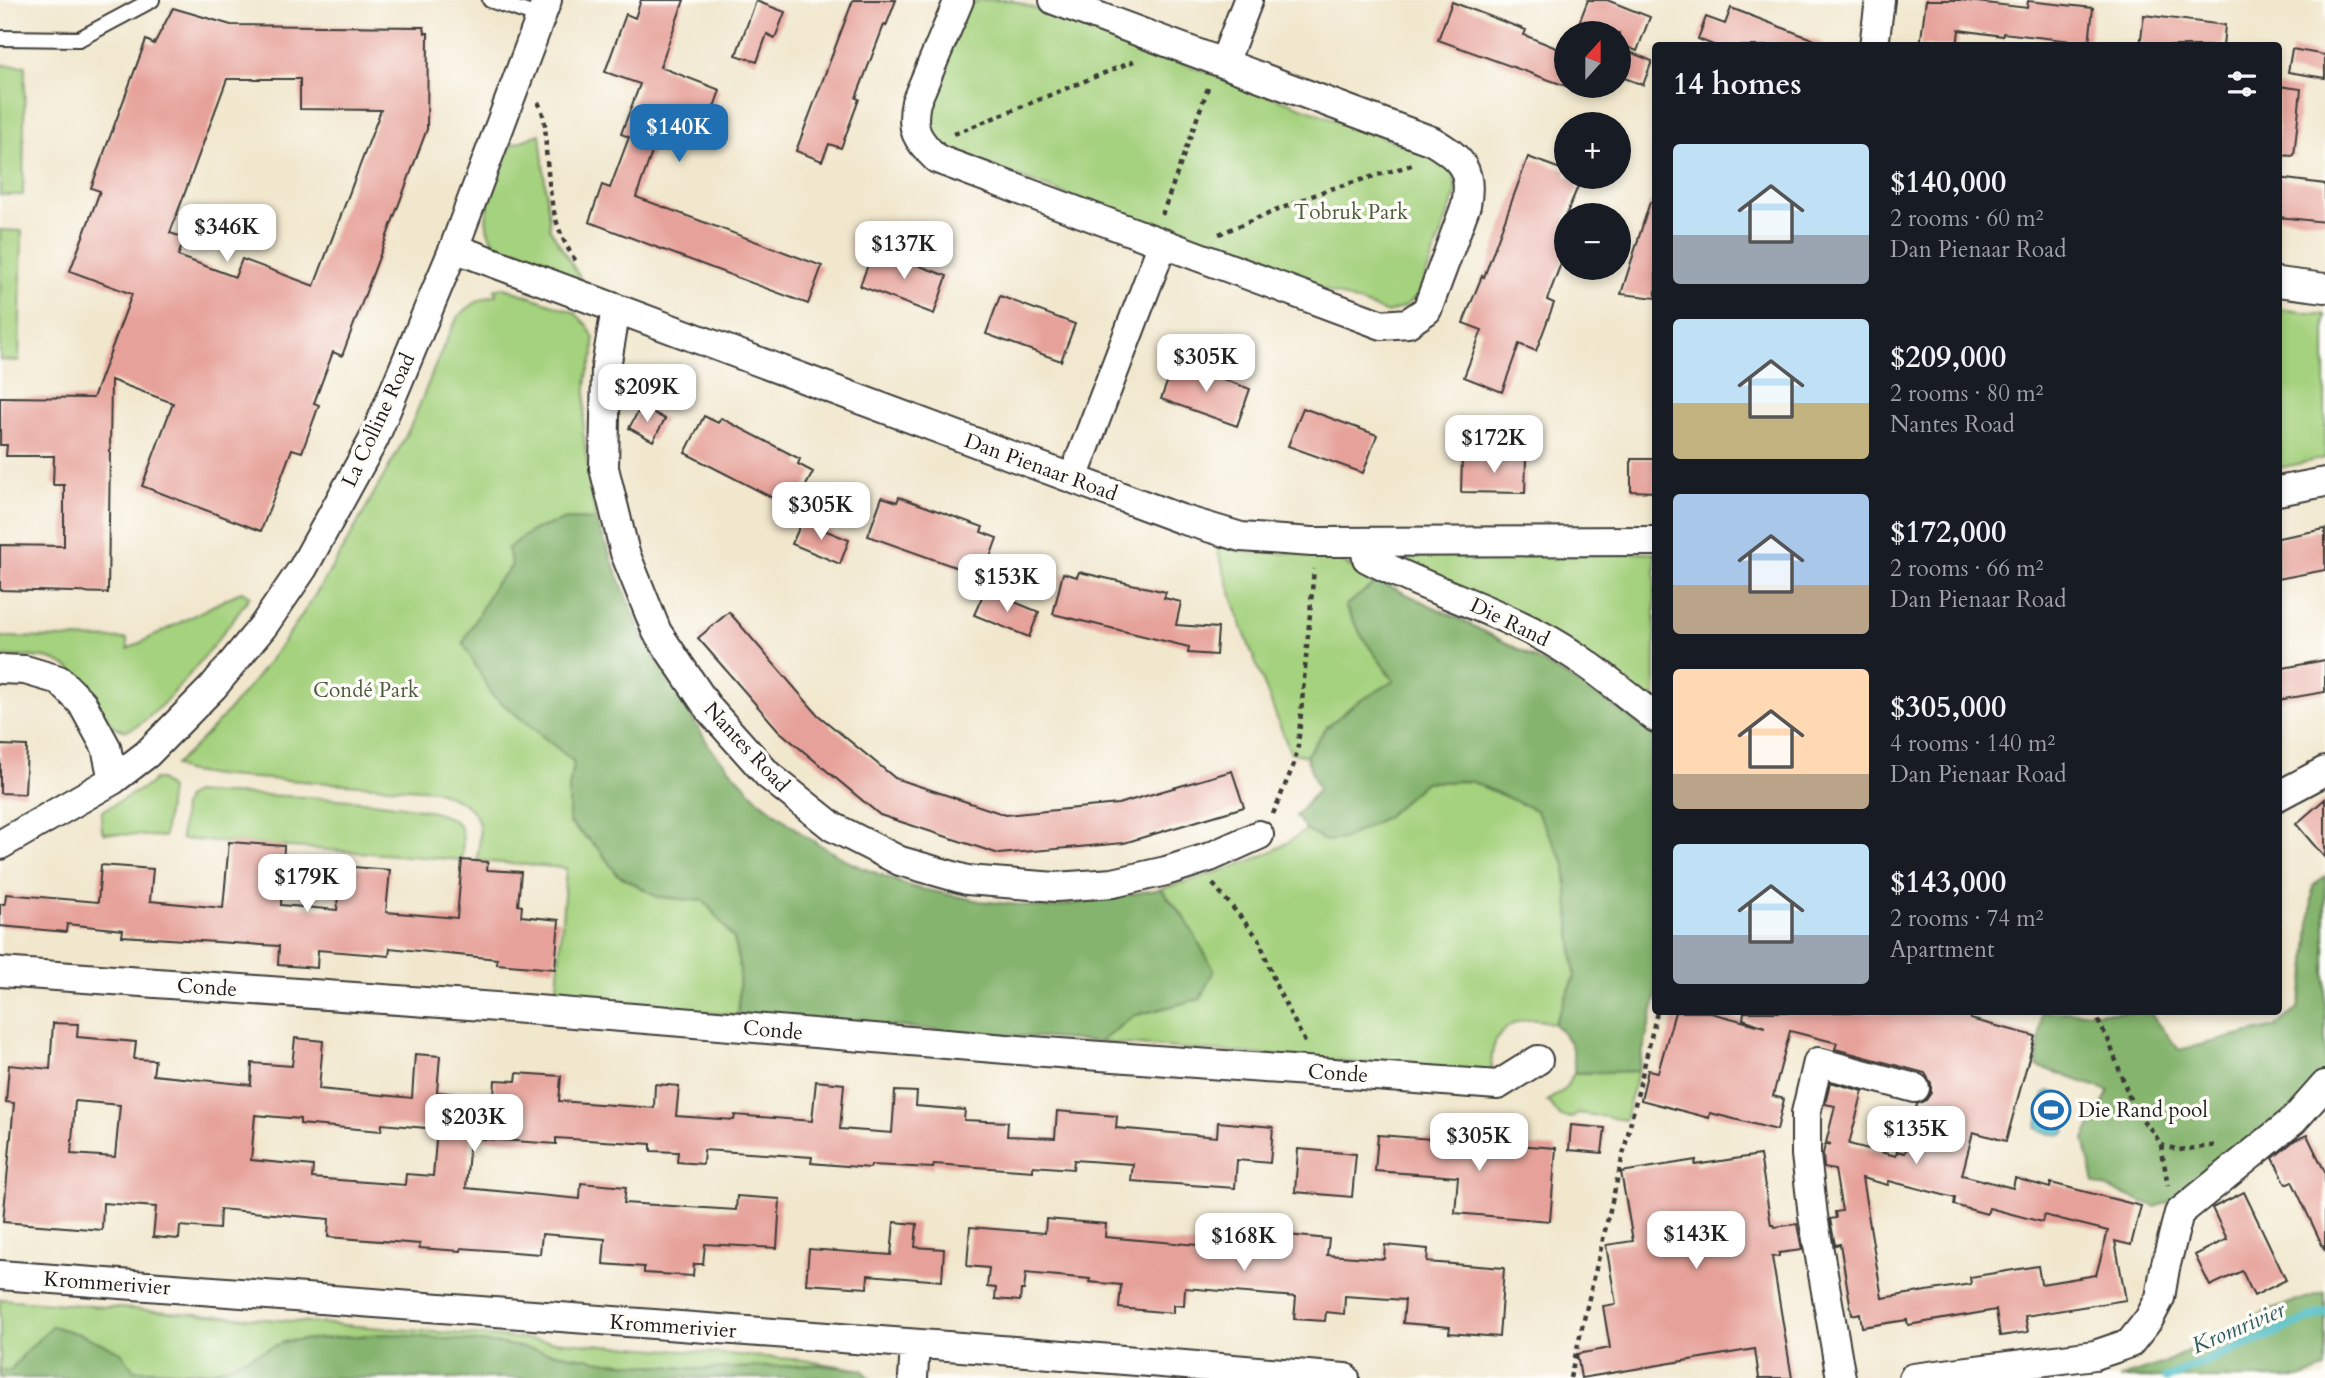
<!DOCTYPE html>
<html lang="en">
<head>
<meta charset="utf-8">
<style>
  :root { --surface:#171b24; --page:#20242c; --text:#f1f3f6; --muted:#9ea1a6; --accent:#1f6fb2 }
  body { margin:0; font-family:Cardo,serif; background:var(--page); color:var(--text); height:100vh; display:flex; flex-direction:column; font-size:26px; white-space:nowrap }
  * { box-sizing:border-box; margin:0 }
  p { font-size:23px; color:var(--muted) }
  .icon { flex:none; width:38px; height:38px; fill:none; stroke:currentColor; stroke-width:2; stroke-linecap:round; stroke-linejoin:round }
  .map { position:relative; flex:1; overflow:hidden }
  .sheet { position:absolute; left:1652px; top:42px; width:630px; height:973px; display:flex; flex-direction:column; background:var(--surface); border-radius:7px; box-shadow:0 4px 10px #0003 }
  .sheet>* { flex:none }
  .needle { width:46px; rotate:21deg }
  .buttons { position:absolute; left:1554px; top:21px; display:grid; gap:14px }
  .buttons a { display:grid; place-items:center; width:77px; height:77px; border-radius:50%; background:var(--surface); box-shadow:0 4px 10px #0003; font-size:35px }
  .price { position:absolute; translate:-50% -60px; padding:0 16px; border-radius:14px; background:#fff; color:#222; font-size:23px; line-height:46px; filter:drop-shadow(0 2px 4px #0008) }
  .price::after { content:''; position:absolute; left:50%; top:42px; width:21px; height:16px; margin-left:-10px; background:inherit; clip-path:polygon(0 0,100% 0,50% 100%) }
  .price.active { background:var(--accent); color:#fff }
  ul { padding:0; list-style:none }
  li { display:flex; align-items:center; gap:21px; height:175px; padding:0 21px }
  li span { display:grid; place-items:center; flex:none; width:196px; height:140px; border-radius:7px; color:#555 }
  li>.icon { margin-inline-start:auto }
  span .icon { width:84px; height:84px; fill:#fffc; stroke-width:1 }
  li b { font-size:30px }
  h2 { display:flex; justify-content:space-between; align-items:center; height:84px; padding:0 21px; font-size:30px }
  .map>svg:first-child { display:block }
</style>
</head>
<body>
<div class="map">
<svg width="2325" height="1378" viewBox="0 0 2325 1378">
  <rect width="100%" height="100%" fill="#fdfcf7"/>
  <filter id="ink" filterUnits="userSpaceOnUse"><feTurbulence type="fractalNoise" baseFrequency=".0143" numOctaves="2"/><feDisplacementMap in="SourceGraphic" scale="14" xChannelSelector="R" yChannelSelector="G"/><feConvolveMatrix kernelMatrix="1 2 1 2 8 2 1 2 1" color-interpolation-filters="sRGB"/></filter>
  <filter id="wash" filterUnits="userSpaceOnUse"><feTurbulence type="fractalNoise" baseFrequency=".00686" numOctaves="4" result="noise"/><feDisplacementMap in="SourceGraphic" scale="28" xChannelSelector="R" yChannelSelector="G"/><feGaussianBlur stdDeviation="1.57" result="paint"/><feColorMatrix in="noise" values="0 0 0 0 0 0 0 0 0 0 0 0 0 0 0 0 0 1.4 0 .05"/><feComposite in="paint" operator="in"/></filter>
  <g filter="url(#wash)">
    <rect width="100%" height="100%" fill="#f1e7cd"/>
    <!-- green -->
    <path fill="#a5d27e" stroke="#60774d" stroke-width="2" d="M979,0h32l423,156 20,18 2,19 -37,101 -14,12 -17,7 -445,-164 -15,-18 -1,-21 39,-102z
      M0,65l25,1 -2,129h-23z
      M540,134l10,95 34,55c-15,-6 -31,-12 -46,-17 -29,-11 -59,-22 -50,-60 5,-21 15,-42 23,-62z
      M0,230l22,1 -3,130 -19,-1z
      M502,287l72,25 13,13 7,13v16l-7,22 -4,56 13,88 -29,-1 -34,11 -21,36 -18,19 -2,110 83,67 -6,26v35l29,25 19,26 41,23 46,4 30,38 6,31 -2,45 -182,-14 10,-133 -89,-7c7,-46 2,-54 -42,-71l-226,-15 -24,-4 -10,-6c83,-76 145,-170 198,-270 13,-23 27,-46 38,-70 16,-36 28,-74 47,-108 12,-12 21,-18 38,-22l-1,-6z
      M2279,309l46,6v143l-46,10z
      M1216,546l34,7h87l4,9 37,19 -33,26 18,31 31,43 -41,24 -27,23 -20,28 -16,-4 -48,-125z
      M1655,553v155l-260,-148v-4l4,-2z
      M242,591l8,5c-16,23 -102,140 -127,134 -21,-5 -26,-28 -36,-44 -7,-12 -21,-21 -34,-26 -16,-5 -36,-3 -53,-3v-20l127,2 1,10z
      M154,779h5l11,10 -6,48 -61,-4 -2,-9 1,-13 48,-27z
      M1470,781l66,29 29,54 10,113 -21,47c-38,-13 -67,7 -62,49l-392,-31 33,-26 67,-17 -15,-81 -24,-29c49,-15 105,-27 145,-59l19,11 19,-2 42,-23 39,-34z
      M194,793c45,2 240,3 264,31 7,8 4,25 4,36l-281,-21 2,-32 3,-9z
      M1638,1071l-13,49 -46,-7 -7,5 -11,-1 -14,-16 17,-11 10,-17z
      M0,1299l803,61 60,10 -44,-5 -118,4 -93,-7 -106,-18 -116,-10 -99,7 -75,31 -78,-2 -14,-18 -18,-7 -77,8 -15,18 -10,-1z"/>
    <!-- forest -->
    <path fill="#84b46d" stroke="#506844" stroke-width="2" d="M567,519l29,1 45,113 70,116 47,50 47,37 48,28 59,23 68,14 68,7 113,-19 24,29 29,52 -14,29 -67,17 -33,26 -362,-27 2,-45 -6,-31 -30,-38 -46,-4 -41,-23 -19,-26 -29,-26v-34l5,-26 -82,-67 -29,-52 31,-58 18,-19 -4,-18 25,-18z
      M1378,581c96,44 193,90 277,155l1,262 -18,73 -64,2c1,-24 -2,-32 -20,-49l21,-47 -10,-113 -29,-54 -66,-29 -45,1 -39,35 -42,22 -19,2 -19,-11 -10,-14 22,-26 -12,-34 20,-28 27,-23 41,-24 -31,-43 -18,-32z
      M2325,876v201l-100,104 -69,26 -62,-24 -10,-44 25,-48 -72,-25 5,-54h108l29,38 96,-23 23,-19 8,-34 7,-88z
      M2325,1292v77l-26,9h-180l45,-15 107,-54z
      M52,1326l31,9 38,17 13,18 78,2 75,-31 99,-7 116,10 106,18 93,7 118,-4 44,5 7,8h-870v-8l10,1 15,-18z"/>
    <!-- water -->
    <path fill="#4fbdc5" stroke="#366c70" stroke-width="2" d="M2049,1091l10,3 2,3 1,28 4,6 -3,4 -18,-2 -9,-5 9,-35z"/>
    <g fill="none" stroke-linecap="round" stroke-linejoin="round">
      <!-- stream -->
      <path stroke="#4fbdc5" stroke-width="9" d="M2166,1378l159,-66"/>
    </g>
    <g id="blocks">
      <!-- building -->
      <path fill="#e6a29a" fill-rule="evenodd" d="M641,0h43l-24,67 60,23 -15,43 -37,-13 -10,28 -4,-1 -18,50 186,69 -14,38 -219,-82 13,-37 8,3 19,-51 -8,-3 19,-50 -35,-12 21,-58 9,4z
        M853,0h43l-10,26 -2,-1 -28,73 3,1 -18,49 -12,-4 -7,17 -26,-10z
        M1588,0h19l43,17 -13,34 -18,-7v-11h-44z
        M1926,0h34l67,8 1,-7 65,7 -4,35 -86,-10v3l-44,-6 -2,16h-37z
        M756,1l29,11 -10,26 -8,-4 -10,28 -21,-7z
        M1452,2l74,28 -2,5 42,17v34l-128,-46z
        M173,8l58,17 193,2 1,6h3l-1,96 -85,227 -9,-4 -19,51 5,2 -17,47 -10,-3 -31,82 -119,-45 31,-83 -62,-23 -3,213 -108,-3v-45l64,1v-61h-11l1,-29h-48l1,-11h-7v-48l93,1 39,-104 -62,-23 30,-80 -9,-3 55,-148 8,4zM227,79h73v30l81,1 -67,176 -72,-27 -7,18 -57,-21 7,-18 -15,-5z
        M1731,8l94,36v2h-109l-18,-7 8,-22 19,7z
        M2144,15l81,10 -2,21h-83z
        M2292,49l33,6v23l-37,-6z
        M1625,50l27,11 -9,24 -24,-9v-9z
        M2278,86l23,3 -7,67 -16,-1z
        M1528,157l38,14v6h16l-16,38v35l-19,50 7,3 -18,48 -17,-7 -17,48 -38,-15 18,-47 -19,-7 19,-47 2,1z
        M2278,178l47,6v38l-47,-5z
        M1650,202h6v96l-35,-4z
        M874,249l73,27 -13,38 -74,-28z
        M1000,296l75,28 -14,37 -75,-27z
        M1175,361l75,28 -13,37 -76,-27z
        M641,406l24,13 -12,22 -24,-13z
        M1303,408l74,27 -14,38 -75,-27z
        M704,416l14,7 3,-5 79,41 -2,5 15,8 -19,37 -109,-56z
        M1462,457l64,1 -1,35 -64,-1z
        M1631,459h25v33l-25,-1z
        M882,497l15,5 2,-5 84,30 -2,5 16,6 -14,39 -115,-41z
        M802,521l47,19 -9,24 -48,-20z
        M2325,529v41l-47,9v-41z
        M1079,572l87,20 -2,6 17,4 -5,23 42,3 -2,27 -28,-2 1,-6 -136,-33 10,-41 14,4z
        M985,590l54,22 -10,25 -55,-22z
        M729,612l89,103 77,63 111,37 112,-11 114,-33 12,36 -120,36 -125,11 -119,-39 -101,-84 -81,-93z
        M2325,660v32l-47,8v-31z
        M0,745l27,1 -2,48 -25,-1z
        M2325,799v59l-29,-34z
        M229,842l55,4 -3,59 56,5 4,-44 49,4 -4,42 71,6 5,-58 26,2 -1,8 34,2 -3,33 4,1 -1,10 38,4 -4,49 -58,-5v-5l-107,-11 -1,8 -71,-6 -1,18 -39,-3 1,-19 -157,-10 1,-6 -56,-6 -1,8 -66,-6v-22h5l1,-10 92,8 3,-37 52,4 -3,32 73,7z
        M1675,1012h32l58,15 -22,-8 1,-7h227l-1,7 65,17 -29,105 -33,-9 -11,43 51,13 2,-10 35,10 1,-5 90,23 -10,39 -16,-4 11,59 -101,16 3,16 -28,4 -4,-26 -88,15 -1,-5 -45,7 -2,-14 -8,2 -12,-71 -5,1 -5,-26 6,-1 -1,-6 7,-1 -7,-41 -11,-2 -1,-14 2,-9 6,-1 -5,-1 9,-37 -10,-2 5,-22 33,9 -14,53 47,12 1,-5 8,2 12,-49 9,-4 5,-7v-10l-6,-10 -90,-24 2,-6 -47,-12 -17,65 11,3 -7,31 -67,-17 -1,5 -68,-18 7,-30 10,2zM1862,1178l26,7 1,-4 66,17 -1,7 33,9 2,-6 53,14 2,-7 64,16 -12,44 -55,9 -3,-18 -68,11 1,7 -89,14z
        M53,1023l25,1 -1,13 59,5 -2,17 21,1 -2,15 98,10 1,-22 40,3 3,-28 28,3 -4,48 93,9 3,-44 25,2 -3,36 57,5 1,-17 21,1 1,-8 44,3 -2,25 95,7 1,-24 24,2 -3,30 58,4 1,-5 77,6 4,-40 28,3 -4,45 52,4 3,-42 22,1 -1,14 49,4 -1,10 44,2 -1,14 48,2 2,-27 60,5 -1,12 101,9 1,-15 55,5 -3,36 -33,-3 -2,28 -104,-7 2,-17 -59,-4 -1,9 -40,-3v5l-99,-7 -1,4 -62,-3 -1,3 -59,-5 1,-6 -108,-7 -1,14 -26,-2 1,-10 -27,-1v-7l-95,-6v6l-86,-6 -4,50 114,11 1,-16 45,4 -2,16 112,7 1,-14 43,3 -3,49 -72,-4 -2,20h-9l-1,12 -49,-3v-6l-41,-3 2,-25 -63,-5 -2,20 -79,-6v3l-42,-3 1,-4 -92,-7 1,-18 -109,-10 -1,20 -39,-3 -1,13 -26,-2 3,-30 -53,-4 -1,27 -99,-8 11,-119 -8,-1 3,-37 41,4zM75,1101l45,4 -5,52 -44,-3zM255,1115l45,4v5l81,7 1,-7 55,5 -4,47 -27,-2 -1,11 -93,-7 1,-12 -62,-6z
        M1571,1125l34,3 -3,25 -33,-3z
        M1378,1135l178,13 -6,73 -95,-8 3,-36 -83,-6z
        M2307,1135l18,37v79l-33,-70 -6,3 -13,-26 22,-18z
        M1298,1149l58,5 -4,43 -57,-5z
        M1760,1155l11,70h3l1,2 22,-3 5,26 -23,3v3l-7,1 20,121h-33l-4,-29 -174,29 -4,-24 33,-6 -7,-42 13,-2 -10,-59 27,-4 -12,-69 75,-12 -1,5z
        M2244,1192l42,88 -32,16 -12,-25 -32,15 -15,-31 32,-16 -15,-31z
        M1046,1219l60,5 -1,13 116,10 1,-13 64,5 1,-4 42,4 -2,16 57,4 1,-14 43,4 -1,13 77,6 -5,69 -50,-4 1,-6 -47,-4 2,-23 -60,-4 -1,18 -18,-2 -1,9 -31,-2 2,-22 -111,-9 -1,18 -11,-1v8l-54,-5 2,-23 -32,-3 1,-3 -64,-6 -2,17h-3l-1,11 -25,-2 1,-11 -9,-1 2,-19 -22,-2 3,-39 75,6z
        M894,1222l23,2 -2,23 29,2 -2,32 -74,-6 -1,13 -61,-4 3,-35 82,6z"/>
    </g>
  </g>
  <g filter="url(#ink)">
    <use href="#blocks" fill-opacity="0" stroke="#3c3a37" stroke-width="2"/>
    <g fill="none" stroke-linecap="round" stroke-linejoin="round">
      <defs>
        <path id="service" d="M490,0l50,17
          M0,38l79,1 73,-39"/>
        <path id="minor" d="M959,0l-43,102c-6,28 1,38 21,57l445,166 26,-2 19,-13 39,-105c7,-35 -5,-47 -34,-64l-378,-141
          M1874,46l6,-46
          M1224,63l24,-63
          M454,248l727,271 60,18 71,5 344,-1
          M2278,282l47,6
          M616,309l-10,58 -2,101 21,85 32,79 52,77 59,66 65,52 67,34 67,19 89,7 57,-4 53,-12 44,-14 49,-22
          M1073,478l90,-235
          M2278,491l47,-9
          M1364,542l3,16c55,29 115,47 171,76 43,22 80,54 118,84
          M0,669l25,1 34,10 23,23 24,44 7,33
          M2278,796l47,-25
          M0,845l113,-65 34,-26 66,-67 51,-62 39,-57 71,-129 80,-191 93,-248
          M0,972l525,37 493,41 480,35 40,-25
          M0,1275l1014,76 331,27
          M913,1378l2,-34
          M1841,1378l-28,-162 -7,-61v-42l12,-51 97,26
          M1913,1378l182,-23 35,-12 19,-24 11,-21 5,-30 14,-55 115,-93 31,-35"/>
      </defs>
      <!-- service casing -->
      <use href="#service" stroke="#3c3a37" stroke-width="18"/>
      <!-- minor casing -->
      <use href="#minor" stroke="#3c3a37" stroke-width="32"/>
      <!-- path -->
      <path stroke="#3c3a37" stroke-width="4.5" stroke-dasharray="5 5" stroke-linecap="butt" d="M538,102c9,18 7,28 8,48 4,43 5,77 32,114
        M954,134l180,-73
        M1162,215l47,-130
        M1219,234l105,-43 91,-27
        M1273,814l21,-50 4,-18 16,-177
        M1213,884l46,55 18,49 29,56
        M2093,1012l15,27 26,71 20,23 7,12 18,5 39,-5
        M2161,1145l7,41
        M1570,1378l87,-366"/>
      <!-- service -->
      <use href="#service" stroke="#fff" stroke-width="14"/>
      <!-- minor -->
      <use href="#minor" stroke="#fff" stroke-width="28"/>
    </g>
  </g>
  <!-- icons -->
  <defs>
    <symbol id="stadium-ring" viewBox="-11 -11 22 22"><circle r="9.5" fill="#fdfcf7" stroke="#1f6fb2" stroke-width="1.5"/><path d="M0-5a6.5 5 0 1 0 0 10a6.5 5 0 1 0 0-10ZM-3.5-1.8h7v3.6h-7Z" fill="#1f6fb2"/></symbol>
  </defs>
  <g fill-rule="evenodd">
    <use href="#stadium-ring" x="2029" y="1088" width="44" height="44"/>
  </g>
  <g text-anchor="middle" stroke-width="7" stroke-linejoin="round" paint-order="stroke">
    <!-- park labels -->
    <g font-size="21" fill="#4c5c3e" stroke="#fdfcf7">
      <text x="1351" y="219">Tobruk Park</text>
      <text x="366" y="697">Condé Park</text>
    </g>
    <!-- street labels -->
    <g font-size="21" fill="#1c1c1c" stroke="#fdfcf7">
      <text transform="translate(378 420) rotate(-65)" y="7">La Colline Road</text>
      <text transform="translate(1041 467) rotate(20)" y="7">Dan Pienaar Road</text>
      <text transform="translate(1510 622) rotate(26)" y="7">Die Rand</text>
      <text transform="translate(747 747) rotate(47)" y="7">Nantes Road</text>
      <text transform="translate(207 987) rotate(4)" y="7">Conde</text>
      <text transform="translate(773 1030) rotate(5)" y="7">Conde</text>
      <text transform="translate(1338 1073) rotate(4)" y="7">Conde</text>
      <text transform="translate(107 1283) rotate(4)" y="7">Krommerivier</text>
      <text transform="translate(673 1326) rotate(4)" y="7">Krommerivier</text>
    </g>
    <!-- poi labels -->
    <g font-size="21" fill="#1c1c1c" stroke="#fdfcf7" text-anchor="start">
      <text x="2078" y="1117">Die Rand pool</text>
    </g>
    <!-- water labels -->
    <g font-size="23" font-style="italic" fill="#305c60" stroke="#fdfcf7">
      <text transform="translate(2238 1327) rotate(-23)" y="8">Kromrivier</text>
    </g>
  </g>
</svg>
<div class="buttons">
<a><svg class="needle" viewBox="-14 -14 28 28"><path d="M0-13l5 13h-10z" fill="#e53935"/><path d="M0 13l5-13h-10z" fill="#9ea1a6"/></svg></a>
<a>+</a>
<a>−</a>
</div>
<b class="price active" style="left:679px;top:164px">$140K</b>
<b class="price" style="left:227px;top:264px">$346K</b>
<b class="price" style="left:904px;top:281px">$137K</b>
<b class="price" style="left:1206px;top:394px">$305K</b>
<b class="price" style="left:647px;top:424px">$209K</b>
<b class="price" style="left:1494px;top:475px">$172K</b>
<b class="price" style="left:821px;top:542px">$305K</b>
<b class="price" style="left:1007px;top:614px">$153K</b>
<b class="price" style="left:307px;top:914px">$179K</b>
<b class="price" style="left:474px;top:1154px">$203K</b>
<b class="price" style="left:1916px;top:1166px">$135K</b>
<b class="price" style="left:1479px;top:1173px">$305K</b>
<b class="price" style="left:1696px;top:1271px">$143K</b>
<b class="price" style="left:1244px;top:1273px">$168K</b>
<section class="sheet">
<h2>14 homes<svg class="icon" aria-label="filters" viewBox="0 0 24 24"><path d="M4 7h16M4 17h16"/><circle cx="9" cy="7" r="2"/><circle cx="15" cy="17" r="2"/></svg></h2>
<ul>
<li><span style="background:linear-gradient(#bfe0f5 65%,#9aa5b1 0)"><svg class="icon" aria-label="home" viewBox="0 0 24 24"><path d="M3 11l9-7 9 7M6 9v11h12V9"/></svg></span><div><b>$140,000</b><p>2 rooms · 60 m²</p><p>Dan Pienaar Road</p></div></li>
<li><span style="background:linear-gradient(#bfe0f5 60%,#c2b280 0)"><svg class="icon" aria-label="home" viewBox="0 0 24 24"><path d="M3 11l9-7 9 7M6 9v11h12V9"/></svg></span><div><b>$209,000</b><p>2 rooms · 80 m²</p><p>Nantes Road</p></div></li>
<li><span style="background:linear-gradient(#a9c7e8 65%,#b9a48a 0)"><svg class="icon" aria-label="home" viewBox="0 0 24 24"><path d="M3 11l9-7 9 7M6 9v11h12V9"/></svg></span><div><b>$172,000</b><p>2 rooms · 66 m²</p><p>Dan Pienaar Road</p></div></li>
<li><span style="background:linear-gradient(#ffd9b3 75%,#b9a48a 0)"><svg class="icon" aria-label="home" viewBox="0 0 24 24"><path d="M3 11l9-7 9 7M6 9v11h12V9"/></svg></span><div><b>$305,000</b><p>4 rooms · 140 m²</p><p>Dan Pienaar Road</p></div></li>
<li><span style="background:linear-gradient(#bfe0f5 65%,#9aa5b1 0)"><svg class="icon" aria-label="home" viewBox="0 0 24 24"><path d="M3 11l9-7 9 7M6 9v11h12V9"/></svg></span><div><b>$143,000</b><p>2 rooms · 74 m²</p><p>Apartment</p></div></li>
</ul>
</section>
</div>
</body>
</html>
